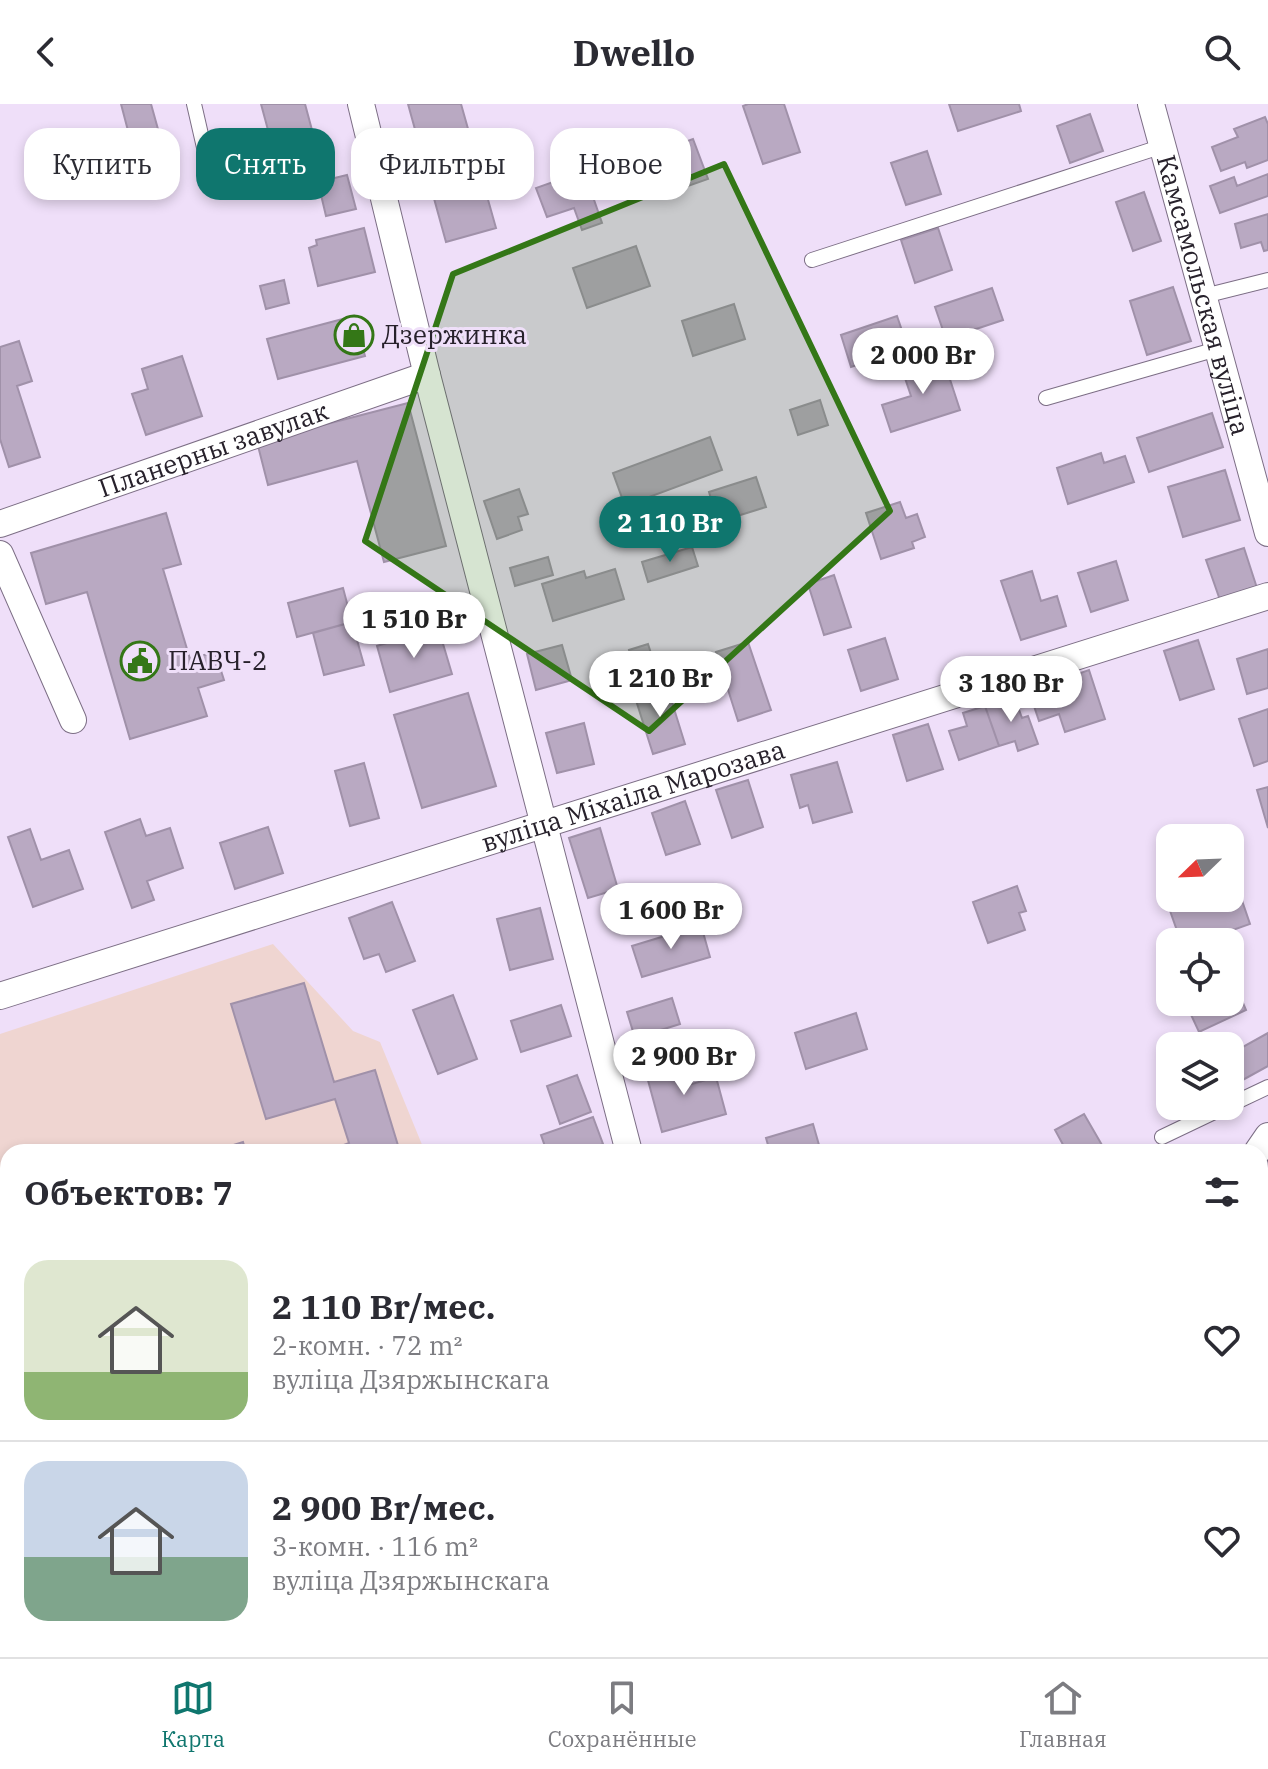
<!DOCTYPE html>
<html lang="ru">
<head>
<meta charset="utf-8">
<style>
  :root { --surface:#fff; --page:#f2f2f3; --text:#2b2b33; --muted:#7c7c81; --line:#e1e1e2; --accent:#0f766e }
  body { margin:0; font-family:"IBM Plex Serif",serif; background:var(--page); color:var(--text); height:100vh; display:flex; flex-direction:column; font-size:30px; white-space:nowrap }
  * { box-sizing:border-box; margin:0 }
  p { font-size:26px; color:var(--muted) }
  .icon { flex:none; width:44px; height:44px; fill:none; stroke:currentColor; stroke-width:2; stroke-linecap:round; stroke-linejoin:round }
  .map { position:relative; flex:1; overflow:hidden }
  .side { position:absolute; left:0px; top:1040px; width:1268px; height:514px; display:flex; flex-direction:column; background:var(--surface); border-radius:24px 24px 0 0; box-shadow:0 4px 12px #0003 }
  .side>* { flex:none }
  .banner { position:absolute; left:24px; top:24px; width:800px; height:72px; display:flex; gap:16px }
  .needle { width:52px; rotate:247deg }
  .tools { position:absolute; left:1156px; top:720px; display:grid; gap:16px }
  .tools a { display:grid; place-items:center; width:88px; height:88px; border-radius:16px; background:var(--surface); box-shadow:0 4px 12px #0003; font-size:40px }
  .price { position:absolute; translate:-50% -68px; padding:0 18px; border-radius:28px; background:#fff; color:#222; font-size:26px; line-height:52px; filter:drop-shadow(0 2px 4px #0008) }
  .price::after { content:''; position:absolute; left:50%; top:48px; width:24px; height:18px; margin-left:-12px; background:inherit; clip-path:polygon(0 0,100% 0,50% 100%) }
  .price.selected { background:var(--accent); color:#fff }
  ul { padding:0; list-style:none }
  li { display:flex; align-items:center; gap:24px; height:200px; padding:0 24px }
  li+li { border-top:2px solid var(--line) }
  li span { display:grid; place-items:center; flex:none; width:224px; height:160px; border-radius:24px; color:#555 }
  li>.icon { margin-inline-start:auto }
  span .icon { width:96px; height:96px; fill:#fffc; stroke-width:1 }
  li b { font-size:34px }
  h2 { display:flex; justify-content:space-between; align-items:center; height:96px; padding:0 24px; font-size:34px }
  .chip { padding:0 28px; border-radius:24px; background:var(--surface); box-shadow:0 4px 12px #0003; font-size:28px; line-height:72px }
  .chip.selected { background:var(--accent); color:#fff }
  header { display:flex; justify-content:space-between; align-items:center; height:104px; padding:0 24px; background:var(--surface); font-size:36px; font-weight:700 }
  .menu { display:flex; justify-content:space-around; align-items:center; height:112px; border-top:2px solid var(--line); background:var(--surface); font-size:22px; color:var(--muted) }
  .menu a { display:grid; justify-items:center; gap:4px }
  .menu .selected { color:var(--accent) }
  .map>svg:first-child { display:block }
</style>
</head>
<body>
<header><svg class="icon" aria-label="back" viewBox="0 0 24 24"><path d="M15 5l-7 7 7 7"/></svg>Dwello<svg class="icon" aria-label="search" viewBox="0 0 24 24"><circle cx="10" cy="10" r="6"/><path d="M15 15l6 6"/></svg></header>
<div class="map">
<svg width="1268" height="1553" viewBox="0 0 1268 1553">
  <rect width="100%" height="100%" fill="#efdff9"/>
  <!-- industrial -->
  <path fill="#efd5d1" d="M273,840l80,87 27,11 45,110h-417v227l-8,1v-346z
    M8,1535v11h518l-1,7h-525v-16z"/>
  <!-- building -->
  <path fill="#b9a9c2" stroke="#a091a9" stroke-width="2" d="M121,0h30l15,54 -29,7z
    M261,0h44l14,52 -41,11z
    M408,0h53l35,124 -50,14z
    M748,0h36l16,48 -37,12 -20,-58z
    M949,0h70l2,7 -63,20z
    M1090,10l13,37 -33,12 -13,-37z
    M1265,13l3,7v36l-21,8 -2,-6 -24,9 -9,-24 26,-10 -4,-8z
    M693,35l15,40 -40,14 -14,-40z
    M927,47l14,43 -35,11 -15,-42z
    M584,67l18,52 -20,7 -8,-22 -27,9 -11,-29z
    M1268,70v22l-48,17 -10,-27 24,-9 3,9z
    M347,71l9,34 -30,7 -8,-34z
    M1144,88l17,49 -28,10 -17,-49z
    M1268,110v36l-4,1 -3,-9 -20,6 -6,-24z
    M364,124l11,44 -57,14 -9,-38 8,-3 -1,-5z
    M938,124l14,42 -37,13 -14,-43z
    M636,142l14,40 -63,22 -14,-40z
    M284,176l5,23 -23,6 -6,-23z
    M1173,183l18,54 -44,14 -17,-54z
    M992,184l11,32 -57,19 -11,-32z
    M734,200l11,35 -52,17 -11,-35z
    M354,212l11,40 -87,23 -11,-40z
    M897,212l11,32 -57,19 -10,-32z
    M19,237l13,40 -15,5 23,71 -31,10 -9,-28v-92z
    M942,251l18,55 -69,22 -9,-27 29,-9 -9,-27z
    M182,252l20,60 -56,19 -14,-41 16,-5 -6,-20z
    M820,296l8,25 -30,10 -8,-25z
    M408,299l38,143 -62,16 -27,-101 -89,24 -11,-43z
    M1212,309l11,34 -74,25 -12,-34z
    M710,333l12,33 -97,36 -12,-33z
    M1101,349l3,10 21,-7 9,26 -66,22 -11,-36z
    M1225,366l15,50 -57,17 -15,-50z
    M756,373l10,30 -48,15 -9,-30z
    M519,385l9,25 -10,3 4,13 -25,9 -13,-38z
    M900,398l6,16 11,-4 8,23 -13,5 2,6 -33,11 -15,-46z
    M166,409l15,51 -18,5 27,90 25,-7 9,28 -26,8 9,28 -77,23 -43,-147 -41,12 -15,-51z
    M692,443l6,19 -50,16 -6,-20z
    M1244,444l13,40 -37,12 -14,-40z
    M548,453l5,18 -38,11 -5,-18z
    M1116,457l12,39 -37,12 -13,-39z
    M615,465l9,30 -71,22 -11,-37 42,-13 2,7z
    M1032,467l9,30 16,-5 9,30 -45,14 -20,-59z
    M834,471l17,52 -27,8 -16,-51z
    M343,484l9,34 -55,15 -9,-34z
    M352,518l12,43 -40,10 -11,-42z
    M438,523l14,47 -62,18 -13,-46z
    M885,534l13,41 -37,12 -13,-41z
    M1198,536l16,49 -34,11 -16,-49z
    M748,538l23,68 -33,11 -22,-69z
    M648,540l11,34 -19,7 -11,-35z
    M562,541l10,35 -36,10 -9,-36z
    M1268,545v39l-21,6 -10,-35z
    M1089,566l16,49 -40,13 -6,-18 -20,7 -10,-30z
    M666,579l19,61 -32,10 -19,-60z
    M468,589l28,93 -74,22 -28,-93z
    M1014,592l8,22 6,-2 10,28 -20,7 -3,-10 -16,5 -14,-40z
    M985,602l14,40 -40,14 -10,-29 18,-5 -4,-13z
    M1268,605v52l-14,5 -15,-47z
    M584,619l10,41 -37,9 -11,-40z
    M928,620l15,45 -36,12 -14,-46z
    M837,658l15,50 -39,11 -5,-18 -8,3 -9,-33z
    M364,659l15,55 -29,8 -15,-55z
    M748,676l15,47 -31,11 -16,-48z
    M1268,683v41l-11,-38z
    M685,697l15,43 -34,11 -14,-42z
    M140,715l6,17 24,-8 13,40 -36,13 7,19 -22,8 -27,-76z
    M268,723l15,46 -48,16 -15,-46z
    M600,724l18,61 -30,9 -19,-60z
    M30,725l11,31 28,-10 14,39 -50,18 -25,-70z
    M1017,782l9,25 -7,2 6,17 -37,13 -15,-41z
    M1170,782v12h60v-7l8,-2 12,35 -51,18h-18l-19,-54z
    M392,798l23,59 -29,11 -7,-18 -15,5 -15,-41z
    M540,804l13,51 -43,11 -13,-51z
    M701,821l9,32 -68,20 -10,-31z
    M304,879l30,99 41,-12 25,82h-74l23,-9 -14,-44 -69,20 -35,-115z
    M1235,880l11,26 -47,22 -12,-26 7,-4h36v-16z
    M453,891l24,64 -39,15 -25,-64z
    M672,894l8,26 -45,14 -8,-26z
    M561,901l10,31 -50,16 -10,-31z
    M856,909l11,36 -61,20 -11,-36z
    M1268,929v33l-38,21v-33z
    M686,958l6,22 24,-7 10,37 -64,18 -16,-59z
    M577,971l14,37 -31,12 -13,-38z
    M1084,1010l22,38h-39l-12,-22z
    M593,1013l10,27 -21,8h-35l-6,-17z
    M813,1020l8,28h-51l-4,-14z
    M243,1038l3,10h-35z
    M1268,1044v42l-8,-5v-24z
    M0,1292l8,21v15l-8,3z
    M291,1546h82l2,7h-104z"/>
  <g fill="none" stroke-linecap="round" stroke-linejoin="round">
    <defs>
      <path id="lane" d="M194,0l17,74
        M812,156l351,-114
        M1204,192l64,-16
        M1046,294l171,-49
        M1230,1001l38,-18
        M1162,1033l65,-31
        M1267,1553l1,-2"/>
      <g id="street">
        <path d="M361,0l66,271 202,777"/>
        <path id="s1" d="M1151,0l117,429"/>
        <path id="s2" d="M0,420l427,-149"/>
        <path d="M0,450l73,166"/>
        <path id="s3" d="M0,892l1268,-400"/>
        <path d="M1257,1048l11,-16"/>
        <path d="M711,1546l2,7"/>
        <path d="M900,1553l7,-7"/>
      </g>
    </defs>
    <!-- lane casing -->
    <use href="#lane" stroke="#7c6e85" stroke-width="16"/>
    <!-- street casing -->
    <use href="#street" stroke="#7c6e85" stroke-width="28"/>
    <!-- lane -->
    <use href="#lane" stroke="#fff" stroke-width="14"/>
    <!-- street -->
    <use href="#street" stroke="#fff" stroke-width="26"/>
  </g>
  <!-- marked area -->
  <path fill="#347717" fill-opacity="0.2" stroke="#347717" stroke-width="6" stroke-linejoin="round" d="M724,60l166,347 -241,220 -284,-190 88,-267z"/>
  <!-- icons -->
  <defs>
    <symbol id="shop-ring" viewBox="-11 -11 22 22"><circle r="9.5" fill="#efdff9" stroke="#347717" stroke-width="1.5"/><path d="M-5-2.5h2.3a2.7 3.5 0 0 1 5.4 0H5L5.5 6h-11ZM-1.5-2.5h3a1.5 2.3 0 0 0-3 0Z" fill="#347717"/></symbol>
    <symbol id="civic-ring" viewBox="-11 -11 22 22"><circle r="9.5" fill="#efdff9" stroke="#347717" stroke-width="1.5"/><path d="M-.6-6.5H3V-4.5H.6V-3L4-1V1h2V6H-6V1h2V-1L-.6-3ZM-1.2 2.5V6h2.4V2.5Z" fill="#347717"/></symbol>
  </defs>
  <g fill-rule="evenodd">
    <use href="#shop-ring" x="332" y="209" width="44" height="44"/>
    <use href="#civic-ring" x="118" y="535" width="44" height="44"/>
  </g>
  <g text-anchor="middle" stroke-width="6" stroke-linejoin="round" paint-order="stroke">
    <!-- street labels -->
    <g font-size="26" fill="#27212b" stroke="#efdff9">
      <text dy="9" stroke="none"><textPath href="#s1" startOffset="198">Камсамольская вуліца</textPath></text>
      <text dy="9" stroke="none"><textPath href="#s2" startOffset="226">Планерны завулак</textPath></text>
      <text dy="9" stroke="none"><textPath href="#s3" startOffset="664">вуліца Міхаіла Марозава</textPath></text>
    </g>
    <!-- poi labels -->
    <g font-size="26" fill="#27212b" stroke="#efdff9" text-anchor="start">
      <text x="382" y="240">Дзержинка</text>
      <text x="168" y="566">ПАВЧ-2</text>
    </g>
  </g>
</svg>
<div class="tools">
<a><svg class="needle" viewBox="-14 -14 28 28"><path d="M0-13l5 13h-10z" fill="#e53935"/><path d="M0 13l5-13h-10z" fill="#7c7c81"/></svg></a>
<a><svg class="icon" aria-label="locate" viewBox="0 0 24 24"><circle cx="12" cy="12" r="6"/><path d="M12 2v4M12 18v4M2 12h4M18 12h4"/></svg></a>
<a><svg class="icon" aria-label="layers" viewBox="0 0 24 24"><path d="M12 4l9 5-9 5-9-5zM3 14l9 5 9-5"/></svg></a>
</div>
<b class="price" style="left:923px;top:292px">2 000 Br</b>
<b class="price selected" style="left:670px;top:460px">2 110 Br</b>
<b class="price" style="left:414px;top:556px">1 510 Br</b>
<b class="price" style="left:660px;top:615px">1 210 Br</b>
<b class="price" style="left:1011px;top:620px">3 180 Br</b>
<b class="price" style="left:671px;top:847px">1 600 Br</b>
<b class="price" style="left:684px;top:993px">2 900 Br</b>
<div class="banner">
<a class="chip">Купить</a>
<a class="chip selected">Снять</a>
<a class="chip">Фильтры</a>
<a class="chip">Новое</a>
</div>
<section class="side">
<h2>Объектов: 7<svg class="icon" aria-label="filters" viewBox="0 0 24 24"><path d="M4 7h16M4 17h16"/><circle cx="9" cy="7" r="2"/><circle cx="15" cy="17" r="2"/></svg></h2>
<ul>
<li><span style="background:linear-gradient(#dfe7d0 70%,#8fb573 0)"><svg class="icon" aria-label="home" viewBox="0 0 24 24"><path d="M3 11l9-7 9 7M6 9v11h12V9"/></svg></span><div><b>2 110 Br/мес.</b><p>2-комн. · 72 m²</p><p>вуліца Дзяржынскага</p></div><svg class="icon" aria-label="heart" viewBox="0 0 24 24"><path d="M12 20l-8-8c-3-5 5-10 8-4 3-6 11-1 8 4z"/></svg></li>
<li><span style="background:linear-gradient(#c9d6e8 60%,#7fa58c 0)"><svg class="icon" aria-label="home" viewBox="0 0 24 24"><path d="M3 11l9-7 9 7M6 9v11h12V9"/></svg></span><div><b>2 900 Br/мес.</b><p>3-комн. · 116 m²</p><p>вуліца Дзяржынскага</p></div><svg class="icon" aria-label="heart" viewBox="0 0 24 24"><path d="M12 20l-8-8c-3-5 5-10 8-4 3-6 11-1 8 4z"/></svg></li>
</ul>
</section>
</div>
<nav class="menu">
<a class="selected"><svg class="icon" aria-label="map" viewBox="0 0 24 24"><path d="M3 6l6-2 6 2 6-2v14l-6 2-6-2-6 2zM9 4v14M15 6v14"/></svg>Карта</a>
<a><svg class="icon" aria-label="saved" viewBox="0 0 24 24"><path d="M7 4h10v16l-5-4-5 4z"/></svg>Сохранённые</a>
<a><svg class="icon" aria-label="home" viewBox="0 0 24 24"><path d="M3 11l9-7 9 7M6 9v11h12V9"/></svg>Главная</a>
</nav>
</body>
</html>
